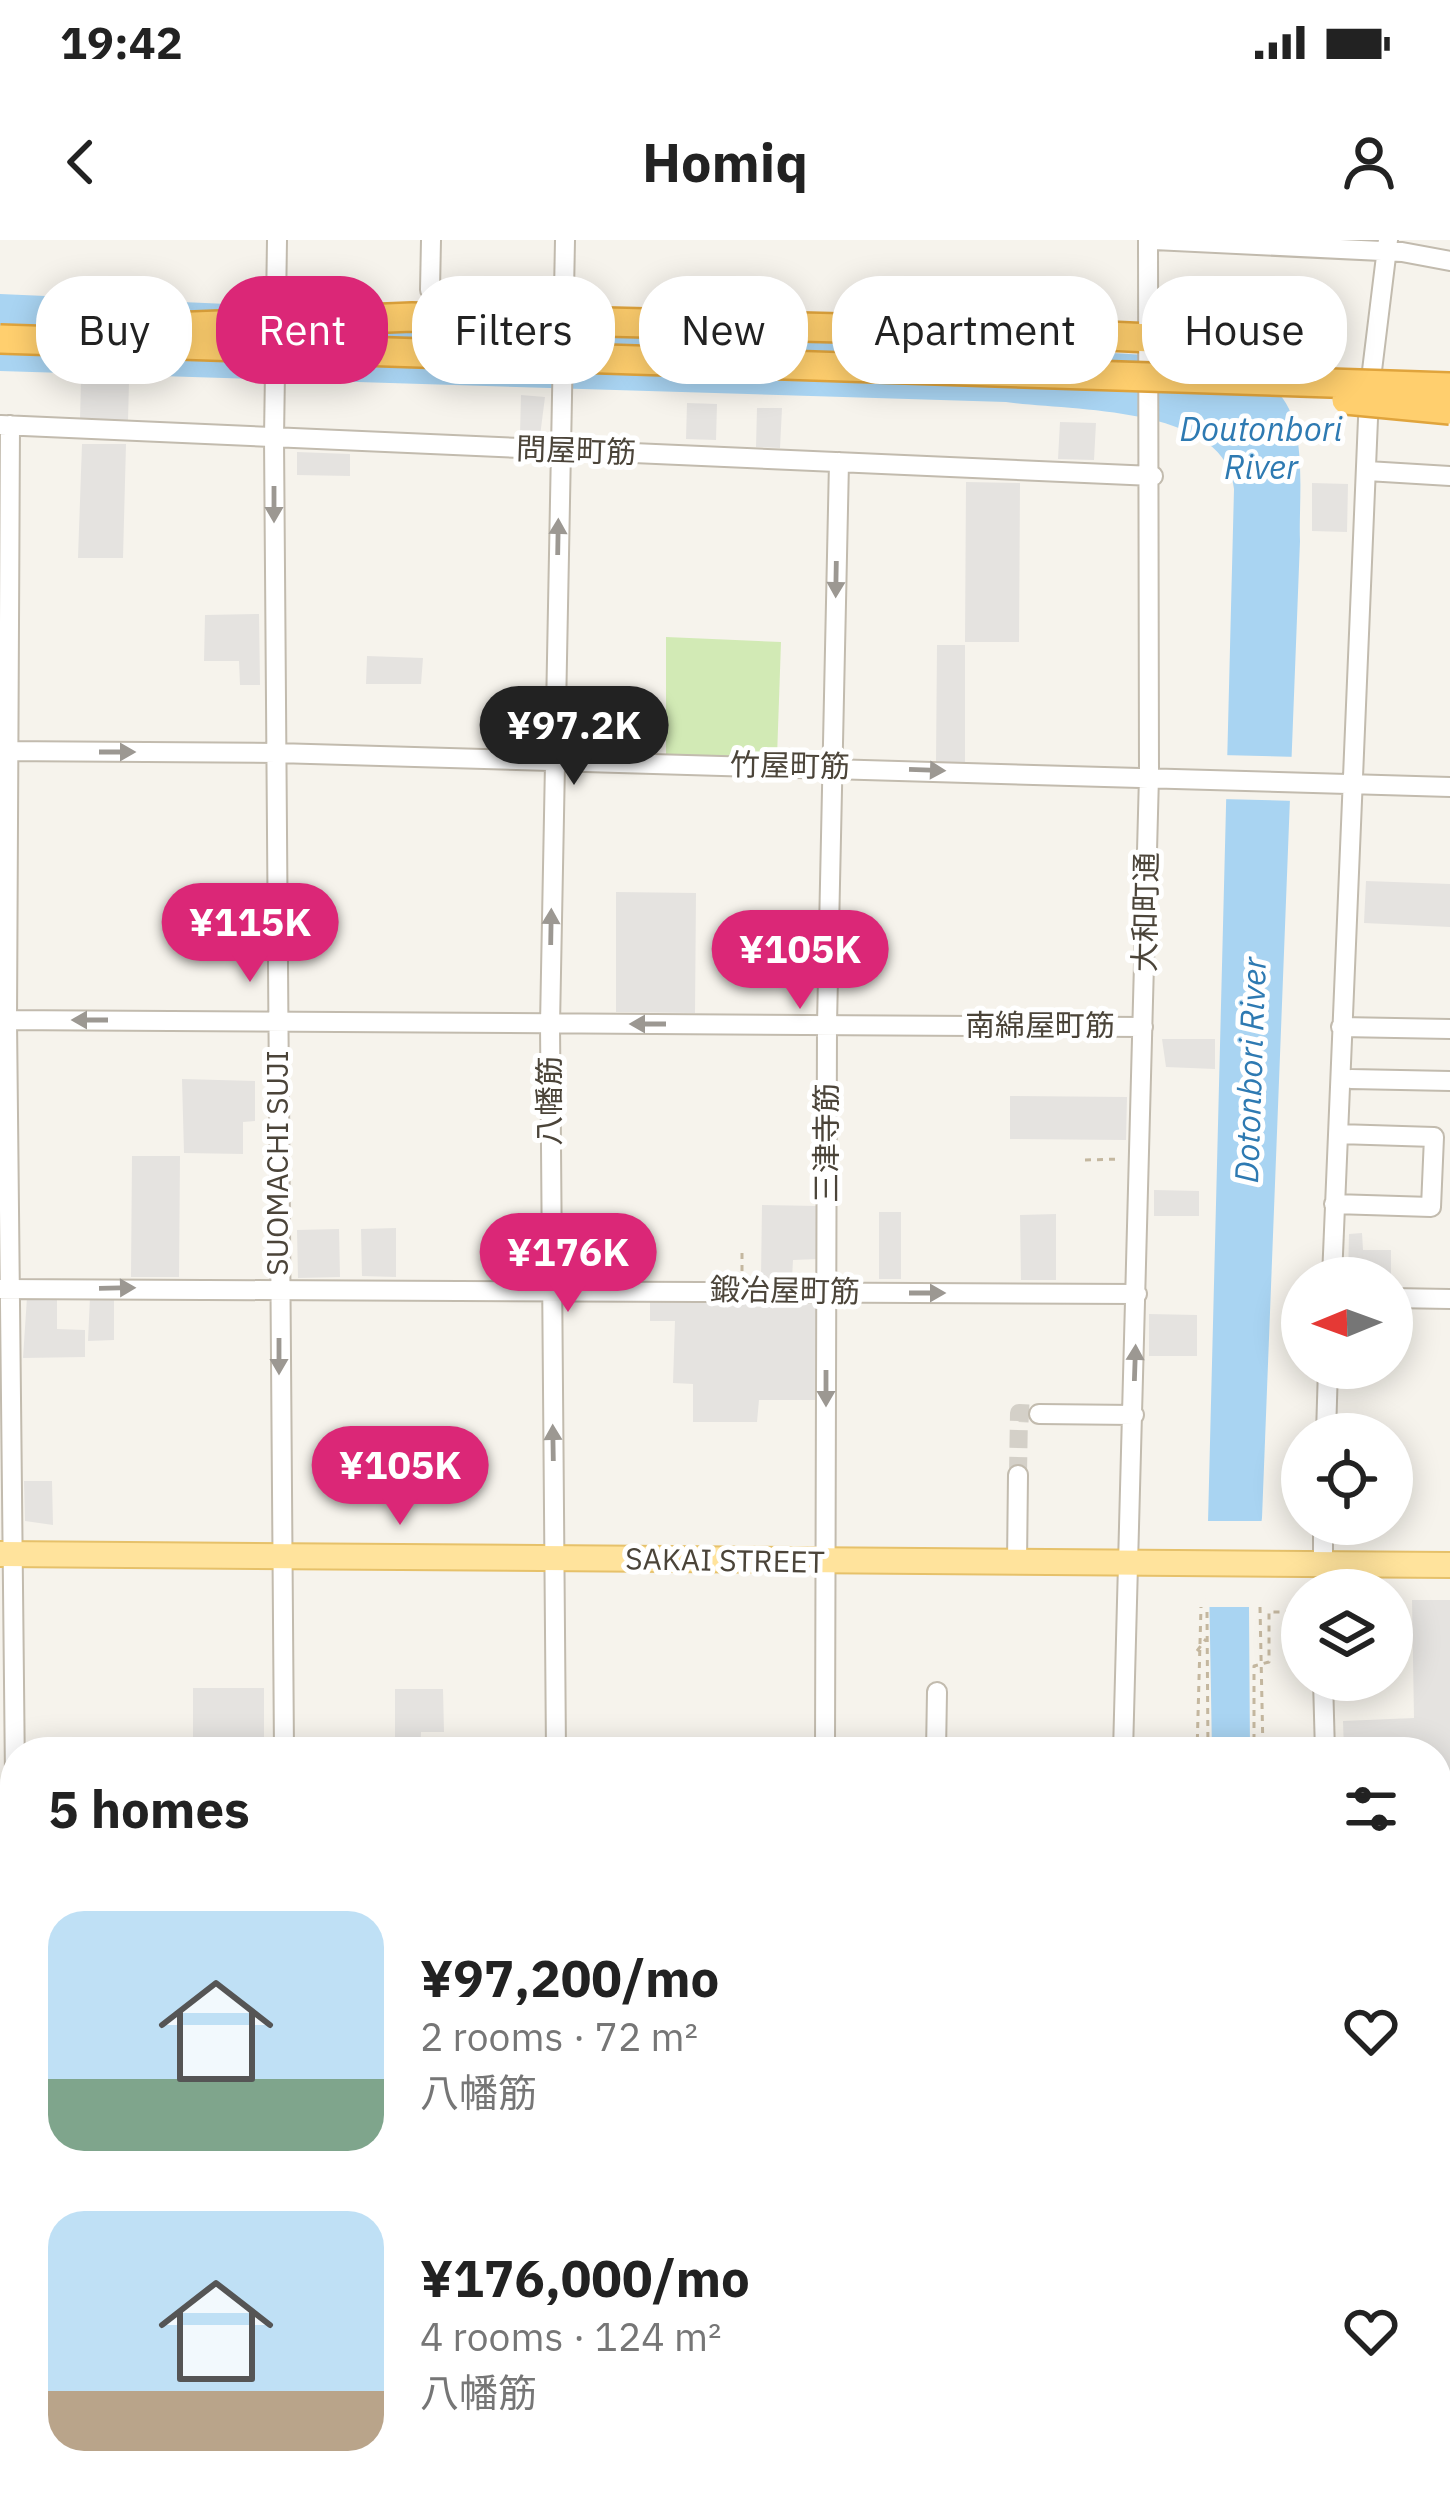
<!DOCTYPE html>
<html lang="en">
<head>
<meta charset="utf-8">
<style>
  :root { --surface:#fff; --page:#f2f2f2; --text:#222; --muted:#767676; --accent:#db2777 }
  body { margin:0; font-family:"IBM Plex Sans","Noto Sans JP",sans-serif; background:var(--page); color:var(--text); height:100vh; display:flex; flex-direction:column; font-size:45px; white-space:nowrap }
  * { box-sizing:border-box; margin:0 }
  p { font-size:39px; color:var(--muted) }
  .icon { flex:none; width:66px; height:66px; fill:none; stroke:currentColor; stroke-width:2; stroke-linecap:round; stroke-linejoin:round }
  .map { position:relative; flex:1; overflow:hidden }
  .details { position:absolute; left:0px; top:1497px; width:1452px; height:771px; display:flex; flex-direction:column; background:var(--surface); border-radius:48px 48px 0 0; box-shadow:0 6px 30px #0003 }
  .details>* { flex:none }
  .top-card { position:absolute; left:36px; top:36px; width:1380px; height:108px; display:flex; gap:24px }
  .needle { width:78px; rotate:269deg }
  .buttons { position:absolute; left:1281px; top:1017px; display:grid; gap:24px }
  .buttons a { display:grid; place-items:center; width:132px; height:132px; border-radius:50%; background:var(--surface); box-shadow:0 6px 30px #0003; font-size:60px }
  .price { position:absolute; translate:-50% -102px; padding:0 27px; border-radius:42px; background:var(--accent); color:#fff; font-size:39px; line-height:78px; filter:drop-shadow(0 3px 6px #0008) }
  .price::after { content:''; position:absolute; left:50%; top:72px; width:36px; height:27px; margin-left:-18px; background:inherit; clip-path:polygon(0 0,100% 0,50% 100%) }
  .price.selected { background:#222; color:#fff }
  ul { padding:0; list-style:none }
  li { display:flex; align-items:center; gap:36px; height:300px; padding:0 48px }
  li span { display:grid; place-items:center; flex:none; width:336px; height:240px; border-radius:36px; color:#555 }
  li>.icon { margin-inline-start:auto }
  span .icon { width:144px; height:144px; fill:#fffc; stroke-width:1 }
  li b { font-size:51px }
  h2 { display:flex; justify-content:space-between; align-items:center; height:144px; padding:0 48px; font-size:51px }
  .tag { padding:0 42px; border-radius:48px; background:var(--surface); box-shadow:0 6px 30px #0003; font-size:42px; line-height:108px }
  .tag.selected { background:var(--accent); color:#fff }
  .status { display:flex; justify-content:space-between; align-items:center; height:84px; padding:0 60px; background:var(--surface); direction:ltr }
  .status svg { height:33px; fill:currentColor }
  header { display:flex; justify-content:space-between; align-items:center; height:156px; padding:0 48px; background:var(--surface); font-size:54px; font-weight:800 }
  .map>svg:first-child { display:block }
</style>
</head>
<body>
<div class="status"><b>19:42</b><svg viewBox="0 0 49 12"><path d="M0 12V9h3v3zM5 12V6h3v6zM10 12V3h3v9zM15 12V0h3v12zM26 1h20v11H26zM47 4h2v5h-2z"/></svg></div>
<header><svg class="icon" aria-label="back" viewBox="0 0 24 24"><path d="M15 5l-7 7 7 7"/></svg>Homiq<svg class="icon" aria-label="person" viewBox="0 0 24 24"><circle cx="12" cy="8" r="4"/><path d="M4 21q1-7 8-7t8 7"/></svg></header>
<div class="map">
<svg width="1450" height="2266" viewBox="0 0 1450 2266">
  <rect width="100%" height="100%" fill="#f6f3ec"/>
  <!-- green -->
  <path fill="#d2eab5" d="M666,397l115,5 -4,115 -111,-2z"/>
  <!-- parking -->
  <path fill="#e5e3e0" d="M81,141l48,1 -1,39 -48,-2z
    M521,155l24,2 -5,39 -20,-2z
    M687,163l30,1 -1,36 -30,-1z
    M757,168h25l-2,40 -24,-1z
    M1060,182l36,1 -2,37 -36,-1z
    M82,204h44l-3,114h-45z
    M297,212l53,2v22l-53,-1z
    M966,242l54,1 -1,159h-54z
    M1312,243l36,1 -1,48 -35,-1z
    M259,374l1,71h-20l-1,-24h-35l1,-46z
    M937,405h28v117h-29z
    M367,416l56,2 -2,26h-55z
    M1366,641l84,3v43l-86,-4z
    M616,652l80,1 -1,120 -79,-1z
    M1162,799h53v30l-49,-2z
    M182,839l73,2v40l-12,1v32l-59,-1z
    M1010,856l117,1 -1,43 -116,-1z
    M132,916h48l-1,121h-48z
    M1154,950l45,1v25h-45z
    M762,965l55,1 1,53 -25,1 -1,19 -31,-1z
    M879,972h22v67h-22z
    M1056,974v66h-35l-1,-65z
    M396,988v49l-34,-1 -1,-47z
    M339,989l1,48 -42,1 -1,-48z
    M1362,993l1,17h28v28h-43l1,-44z
    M27,1057h30v32l28,1v27l-62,1z
    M90,1057h24v43l-26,1z
    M650,1062l167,1 -2,97h-56l-2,22h-64v-38l-20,-1 2,-62h-25z
    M1149,1074l48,1v41h-48z
    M24,1241h28l1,44 -28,-4z
    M1412,1360h38v179h-13v-27h-93l-1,-31 71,-3z
    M193,1448h71v64h-71z
    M395,1449h48l1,43h-23l-1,20h-25z
    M939,2253h159v13h-159z"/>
  <!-- water -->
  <path fill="#a9d4f2" d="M0,54l588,26 589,37c29,9 66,14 92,29 42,24 29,113 31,155l-38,977 -13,89 1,145h-38l-4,-230 26,-1033c-6,-84 -163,-78 -228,-87l-1006,-31z"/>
  <!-- pier -->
  <path fill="#f6f3ec" d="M1221,515l77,2 -2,44 -76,-2z
    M1202,1281h66l-13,86h-49z"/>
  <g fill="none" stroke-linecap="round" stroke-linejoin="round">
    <!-- minor-tunnel -->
    <path stroke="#d4d0c8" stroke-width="18" stroke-dasharray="18 9" stroke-linecap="butt" d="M1018,1235l1,-62 20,1
      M1437,1837h13
      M1437,2145h13"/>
    <defs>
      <path id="minor" d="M277,0l-3,198 10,1314
        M1154,0l248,12 48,9
        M430,50l1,-50
        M1,185l1152,51
        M10,185l-3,595 8,757
        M1367,231l83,5
        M0,511l276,2 1174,34
        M0,780l1143,7
        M1341,787l109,2
        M1351,839l99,2
        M1334,964l97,3 3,-70 -96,-3
        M1332,1038l37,-883 19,-155
        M0,1049l1137,5
        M1392,1058l58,1
        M1039,1174l95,1
        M1326,1194l2,-66
        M1017,1323l1,-88
        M1323,1323v-39
        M1323,1440l2,72
        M556,1512l-6,-727 15,-785
        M825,1512l2,-728 12,-562
        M936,1512l1,-60
        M1123,1512l26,-976 -1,-536
        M1437,1580h13
        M0,1581h15
        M0,1844h15
        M0,2114h15
        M291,2253l1,13
        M565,2253v13
        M875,2253v13
        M1113,2253l1,13
        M1351,2253v13
        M26,2266v-13
        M817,2266v-13"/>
      <path id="major" d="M0,1314l1450,11"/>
      <path id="highway" d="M1041,93l110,5 113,39"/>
    </defs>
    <!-- minor casing -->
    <use href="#minor" stroke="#c2bbae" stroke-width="22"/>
    <!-- major casing -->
    <use href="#major" stroke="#e6c16a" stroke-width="28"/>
    <!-- highway casing -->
    <use href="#highway" stroke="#e0a43c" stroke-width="32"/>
    <!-- path -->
    <path stroke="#c4b79f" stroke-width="3" stroke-dasharray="6 6" stroke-linecap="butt" d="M1085,920l36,-1
      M742,1031v-23
      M1260,1367l3,145
      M1207,1372l1,140
      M1197,1411l9,-12
      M1197,1512l4,-145
      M1254,1512v-86l15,-4v-50h33
      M1437,2248l13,-2
      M1200,2253v13
      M1214,2253v13
      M1261,2253v13
      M1276,2253v13
      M1265,2266l3,-13"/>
    <!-- minor -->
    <use href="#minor" stroke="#fff" stroke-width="18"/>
    <!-- major -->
    <use href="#major" stroke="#ffe39c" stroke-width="24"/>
    <!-- highway -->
    <use href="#highway" stroke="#ffcf6e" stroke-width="27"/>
    <defs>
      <path id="highway-bridge" d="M146,88l266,-11 629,16
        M0,99l1450,48
        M1346,160l104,10"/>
    </defs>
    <!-- highway-bridge casing -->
    <use href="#highway-bridge" stroke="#e0a43c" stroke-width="32" stroke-linecap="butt"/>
    <!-- highway-bridge -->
    <use href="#highway-bridge" stroke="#ffcf6e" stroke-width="27"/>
  </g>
  <!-- one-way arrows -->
  <defs><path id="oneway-solid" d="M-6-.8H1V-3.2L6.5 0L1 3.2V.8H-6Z" transform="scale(3)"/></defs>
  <g fill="#9c9892">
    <use href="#oneway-solid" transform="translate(274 264) rotate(90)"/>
    <use href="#oneway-solid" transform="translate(558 297) rotate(-89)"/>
    <use href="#oneway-solid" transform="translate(836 339) rotate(91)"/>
    <use href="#oneway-solid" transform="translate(117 512)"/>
    <use href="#oneway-solid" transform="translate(927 530) rotate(2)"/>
    <use href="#oneway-solid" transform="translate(551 687) rotate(-89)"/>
    <use href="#oneway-solid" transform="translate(90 780) rotate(-180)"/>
    <use href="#oneway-solid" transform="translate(648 784) rotate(180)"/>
    <use href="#oneway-solid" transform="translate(117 1048) rotate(-1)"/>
    <use href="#oneway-solid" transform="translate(927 1053)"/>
    <use href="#oneway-solid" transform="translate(279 1116) rotate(90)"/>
    <use href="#oneway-solid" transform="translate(1135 1123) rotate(-88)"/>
    <use href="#oneway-solid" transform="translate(826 1148) rotate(90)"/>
    <use href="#oneway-solid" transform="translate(553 1203) rotate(-91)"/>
  </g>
  <g text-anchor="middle" stroke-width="10" stroke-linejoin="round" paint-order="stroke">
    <!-- street labels -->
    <g font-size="30" fill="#4b4439" stroke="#fff">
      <text transform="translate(576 211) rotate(2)" y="10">問屋町筋</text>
      <text transform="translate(790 526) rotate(1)" y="10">竹屋町筋</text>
      <text transform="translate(1146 672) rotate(-89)" y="10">大和町通</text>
      <text x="1040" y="796">南綿屋町筋</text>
      <text transform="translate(550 861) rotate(-90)" y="10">八幡筋</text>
      <text transform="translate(827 903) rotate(-90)" y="10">三津寺筋</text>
      <text transform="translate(278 923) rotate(-90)" y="10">SUOMACHI SUJI</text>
      <text transform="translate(785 1051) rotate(1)" y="10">鍛冶屋町筋</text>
      <text transform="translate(725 1321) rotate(1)" y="10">SAKAI STREET</text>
    </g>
    <!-- water labels -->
    <g font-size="33" font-style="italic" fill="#2e7ab2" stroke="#fff">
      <text x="1261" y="201">Doutonbori<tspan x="1261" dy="38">River</tspan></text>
      <text transform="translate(1250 830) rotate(-88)" y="12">Dotonbori River</text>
    </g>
  </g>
</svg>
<div class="buttons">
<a><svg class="needle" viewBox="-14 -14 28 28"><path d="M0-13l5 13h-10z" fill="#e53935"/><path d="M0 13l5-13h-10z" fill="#767676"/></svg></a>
<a><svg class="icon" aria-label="locate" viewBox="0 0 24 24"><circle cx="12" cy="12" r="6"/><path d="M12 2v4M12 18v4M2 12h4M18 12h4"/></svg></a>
<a><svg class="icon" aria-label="layers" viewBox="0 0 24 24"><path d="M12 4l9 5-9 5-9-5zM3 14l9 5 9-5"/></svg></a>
</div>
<b class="price selected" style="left:574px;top:548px">¥97.2K</b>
<b class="price" style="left:250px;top:745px">¥115K</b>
<b class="price" style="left:800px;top:772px">¥105K</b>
<b class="price" style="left:568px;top:1075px">¥176K</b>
<b class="price" style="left:400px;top:1288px">¥105K</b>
<div class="top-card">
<a class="tag">Buy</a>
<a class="tag selected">Rent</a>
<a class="tag">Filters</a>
<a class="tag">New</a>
<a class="tag">Apartment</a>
<a class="tag">House</a>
</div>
<section class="details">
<h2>5 homes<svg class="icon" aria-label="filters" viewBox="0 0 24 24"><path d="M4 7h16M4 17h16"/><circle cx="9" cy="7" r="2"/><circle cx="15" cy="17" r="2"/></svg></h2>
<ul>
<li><span style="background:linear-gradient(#bfe0f5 70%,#7fa58c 0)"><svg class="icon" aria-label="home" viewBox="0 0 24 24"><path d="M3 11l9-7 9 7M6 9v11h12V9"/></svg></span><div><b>¥97,200/mo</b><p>2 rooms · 72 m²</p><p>八幡筋</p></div><svg class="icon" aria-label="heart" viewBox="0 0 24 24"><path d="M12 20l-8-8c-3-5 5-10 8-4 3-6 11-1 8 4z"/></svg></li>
<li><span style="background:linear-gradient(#bfe0f5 75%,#b9a48a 0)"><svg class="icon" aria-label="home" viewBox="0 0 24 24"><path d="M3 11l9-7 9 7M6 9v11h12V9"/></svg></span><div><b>¥176,000/mo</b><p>4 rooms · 124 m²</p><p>八幡筋</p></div><svg class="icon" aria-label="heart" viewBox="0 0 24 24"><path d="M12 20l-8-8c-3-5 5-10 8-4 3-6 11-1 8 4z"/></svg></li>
</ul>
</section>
</div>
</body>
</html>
